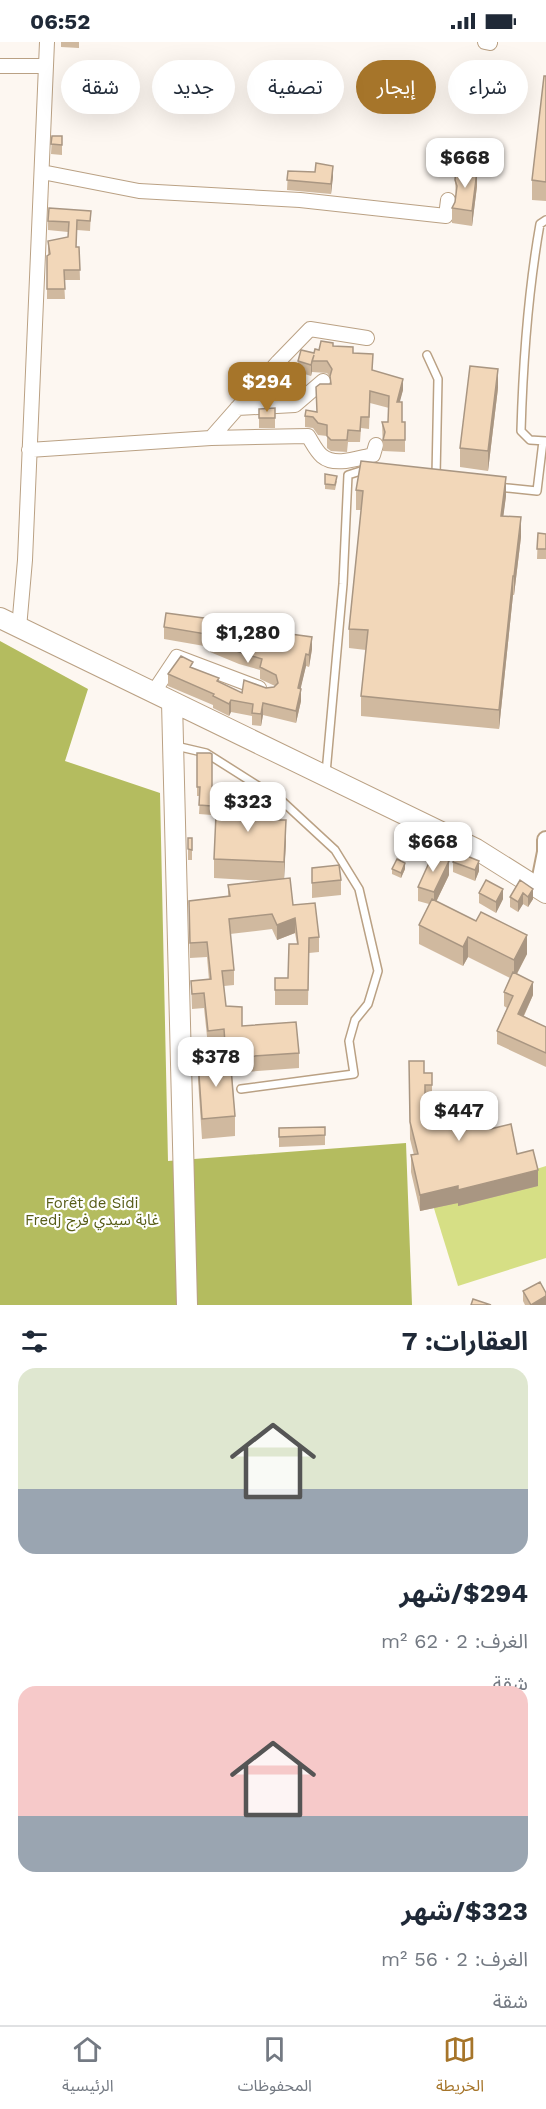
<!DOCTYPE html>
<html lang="ar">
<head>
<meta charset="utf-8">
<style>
  :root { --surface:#fff; --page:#f2f2f3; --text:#1f2937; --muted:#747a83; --line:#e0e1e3; --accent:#a6752a }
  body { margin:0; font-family:"Work Sans","Noto Sans Arabic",sans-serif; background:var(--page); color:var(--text); direction:rtl; height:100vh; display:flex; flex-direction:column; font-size:22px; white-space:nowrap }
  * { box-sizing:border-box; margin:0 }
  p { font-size:20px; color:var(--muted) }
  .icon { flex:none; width:33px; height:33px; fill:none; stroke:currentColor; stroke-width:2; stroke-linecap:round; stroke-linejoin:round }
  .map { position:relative; height:1263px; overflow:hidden; direction:ltr }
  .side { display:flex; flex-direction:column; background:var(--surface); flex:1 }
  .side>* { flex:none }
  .top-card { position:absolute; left:18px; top:18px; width:510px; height:54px; direction:rtl; display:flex; gap:12px }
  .price { position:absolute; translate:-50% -51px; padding:0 14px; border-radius:12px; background:#fff; color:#222; font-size:20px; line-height:39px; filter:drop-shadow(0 2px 3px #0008) }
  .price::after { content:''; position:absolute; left:50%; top:36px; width:18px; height:14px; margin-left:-9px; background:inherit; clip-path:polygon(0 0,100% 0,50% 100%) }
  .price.current { background:var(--accent); color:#fff }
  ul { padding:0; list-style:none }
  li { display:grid; align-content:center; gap:12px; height:318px; padding:0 18px }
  li span { display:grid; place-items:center; height:186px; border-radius:18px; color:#555 }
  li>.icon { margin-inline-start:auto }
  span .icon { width:108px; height:108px; fill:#fffc; stroke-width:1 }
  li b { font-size:26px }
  h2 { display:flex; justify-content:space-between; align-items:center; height:72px; padding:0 18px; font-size:26px }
  .tag { padding:0 21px; border-radius:27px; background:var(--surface); box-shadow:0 6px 24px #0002; font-size:21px; line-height:54px }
  .tag.current { background:var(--accent); color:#fff }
  .status { display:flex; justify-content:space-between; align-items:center; height:42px; padding:0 30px; background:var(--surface); direction:ltr }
  .status svg { height:16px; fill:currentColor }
  .tab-bar { display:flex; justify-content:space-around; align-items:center; height:84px; border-top:2px solid var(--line); background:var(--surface); font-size:16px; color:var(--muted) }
  .tab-bar a { display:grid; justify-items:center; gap:3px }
  .tab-bar .current { color:var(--accent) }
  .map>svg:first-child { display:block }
</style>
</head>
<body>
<div class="status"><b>06:52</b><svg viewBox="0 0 49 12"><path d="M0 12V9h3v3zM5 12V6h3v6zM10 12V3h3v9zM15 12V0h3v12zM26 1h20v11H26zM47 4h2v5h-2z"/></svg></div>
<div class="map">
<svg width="546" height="1263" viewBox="0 0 546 1263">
  <rect width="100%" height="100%" fill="#fdf7f1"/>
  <!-- green -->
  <path fill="#d6df85" d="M546,1124v92l-88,28 -26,-84z"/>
  <!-- forest -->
  <path fill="#b4bc5f" d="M0,599l88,48 -23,72 95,32 8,368 238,-18 6,162h-412z"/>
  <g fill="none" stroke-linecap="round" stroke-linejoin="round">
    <defs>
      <path id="service" d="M546,178l-6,4c-12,68 -17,137 -19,207l9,9 16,1
        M427,313l11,24 -2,97
        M497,445l40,4 6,-50
        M176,704l30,7 76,48 53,49 24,39 19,82 -10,33 -13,16 -6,21 5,33 -113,15
        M326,731l17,-189 5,-109 19,-6"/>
      <path id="minor" d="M485,0l5,1
        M0,24h45
        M42,130l97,19 161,9 146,16 2,-16
        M237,366l58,-3 28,-24
        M211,396l67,-76 32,-33 57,9
        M29,408l182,-12 97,-2c4,6 8,15 14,20 13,11 36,2 51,-1l3,-10
        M19,586l6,-68 22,-518
        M153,651l24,-36 82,31"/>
      <path id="tertiary" d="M539,845l7,-35v-12"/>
      <path id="secondary" d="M0,576l476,231 70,44
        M172,660l15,603"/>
    </defs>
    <!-- service casing -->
    <use href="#service" stroke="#baa184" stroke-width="10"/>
    <!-- minor casing -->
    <use href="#minor" stroke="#baa184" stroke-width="16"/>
    <!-- tertiary casing -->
    <use href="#tertiary" stroke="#baa184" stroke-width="20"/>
    <!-- secondary casing -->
    <use href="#secondary" stroke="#baa184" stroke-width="22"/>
    <!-- service -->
    <use href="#service" stroke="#fff" stroke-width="7"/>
    <!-- minor -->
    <use href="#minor" stroke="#fff" stroke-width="14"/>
    <!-- tertiary -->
    <use href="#tertiary" stroke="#fff" stroke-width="16"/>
    <!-- secondary -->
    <use href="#secondary" stroke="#fff" stroke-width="20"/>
  </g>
  <!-- wall -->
  <path fill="#d0b99f" d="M61,0h18v6l-18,-1z
    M546,34v125l-14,-1v-20z
    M52,94h10v19l-11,-1z
    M288,129l45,5 -2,18 -44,-4z
    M455,138l22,6 -5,40 -20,-3v-15l3,-6 1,-5z
    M91,169l-1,20 -13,-1 -1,17h3l1,33h-16l1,19h-18v-43l1,-1v-14l20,-4v-5l-20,-2v-9z
    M333,304l20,7 19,18 31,19 -4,12 3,20h3v30l-22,-1 -1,-29h6l1,-14 -19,-5 -1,26 -8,-1 -1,14h-12l-1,10 -16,-1 -4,-3v-12l-9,-1 -5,-7 -8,-1v-11l12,-4 -1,-25 14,-3v-7l-3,-4 -15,-1v-1l-1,5 -13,-4v-11l16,-8z
    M498,346l-10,83 -28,-4v-19z
    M275,366v20h-16v-19z
    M337,439l-2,9 -10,-1v-5z
    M356,448l150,6 -3,20 18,21 -7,58h-1l-14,134 -138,-13v-20l5,-46 -17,-2v-19l12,-119h-5z
    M538,491l8,1v25h-9z
    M164,585h47l27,10 30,2 44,10 -3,18 -3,-1 -6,23 1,12 -5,22 -33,-8 -2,11 -9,-1v-9l-21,-4 -2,4 -16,-8v-3l-45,-19v-12l25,-6 26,14 23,11 32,-6 1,-1 -15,-7v-9l-21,-6 -29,-12v-5l-46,-8z
    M197,711l15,1v61l-13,-1 1,-18h-3z
    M237,771l38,7 11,19 -2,39 9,27 26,32v15l-10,1 -1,52h-33v-27h13l9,-34 -2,-11 -18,7 -5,-11 -42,5 4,36v15l-10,1 2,20 16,20 57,27v15l-67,5 3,43v20l-33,3 -4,-59v-20l27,-2 -1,-14 -16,2 -4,-38 -12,1 -1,-28 18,-1 -2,-23 -17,1 -1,-57 39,-5v-11l37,-4 -51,-3v-19z
    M188,796h4v22h-4z
    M453,820l26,9 -4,10 -22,-9z
    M312,826l29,12v15l-29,3z
    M392,827h13l-4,9 -9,-4z
    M449,833l-13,27 91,52 -10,20 16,21 -9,21 22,11v40l-49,-23v-13l10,-23 -3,-2v-14l6,-14 -42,-21 -5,9 -44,-22v-19l10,-21 -11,-3v-14z
    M520,838l13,19 -5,8 -5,-3 -5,8 -8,-5v-10z
    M479,851l24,6 -7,14 -17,-10z
    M409,1019l15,12 8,12v16l-7,1v8l65,19 27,25 21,32 -80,20v-3l-38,8 -9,-39v-17h3l-4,-16z
    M325,1085v18l-46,2v-19z
    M523,1249l23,14h-21l-2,-4z"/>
  <!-- shaded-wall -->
  <path fill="#a99682" d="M333,124v10l-2,18v-10z
    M477,129v15l-5,40v-15z
    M312,319v10l-1,5v-11z
    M498,327v19l-10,83v-20z
    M403,337v11l-6,23v-11z
    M506,435v19l-5,39v-19z
    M521,475v20l-7,58v-19z
    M513,534v19l-14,134v-19z
    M312,595v12l-3,18v-12z
    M306,612v12l-8,34v-12z
    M301,647v12l-5,22v-12z
    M231,658v12l-2,4v-12z
    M263,661v12l-2,11v-12z
    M275,759v19h-2z
    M286,778v19l-2,42v-19z
    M449,819v14l-15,31v-14z
    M479,819v10l-4,10v-11z
    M405,821v6l-4,9v-5z
    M503,847v10l-7,14v-11z
    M533,847v10l-5,8v-10z
    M523,851v11l-5,8v-10z
    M295,876v15l-18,7v-15z
    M527,893v19l-13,25v-19z
    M468,895v20l-5,9v-19z
    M533,940v13l-15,33v-14z
    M538,1128v16l-80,20v-16z
    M458,1144v17l-38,8v-16z
    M546,1254v9h-15z"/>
  <!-- building -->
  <path fill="#f2d7b9" stroke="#a99682" stroke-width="1.5" d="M544,34h2v106l-14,-2z
    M52,94h10v9l-11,-1z
    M316,121l17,3 -2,18 -44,-4 1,-9 27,1z
    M456,127l21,2 -5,40 -20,-3 3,-6 2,-16 -2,-6z
    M49,166l42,3 -1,10 -13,-1 -1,27h3l1,23h-16l1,19h-18v-33l3,-2 -2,-13 20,-4 1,-15 -21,-1z
    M321,299l12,2v3l20,1v6l20,1 -1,16 31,9 -6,23h5v20h3v18h-22l2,-8 -3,-10h6l1,-26 -19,-5 -1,26h-8l-1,14 -12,-1 -1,10h-16l-4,-4v-11l-9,-2 -5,-6 -8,-1 1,-6 11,2 -1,-25 4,-3h11l-1,-8 2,-7 -5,-8h-15l2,-6 -3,10 -13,-4 3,-11 13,3 1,-4 4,1z
    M470,324l28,3 -10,82 -28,-3z
    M275,366v10h-16v-9z
    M361,419l145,16 -5,39 20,1 -7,59h-1l-14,134 -138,-14 7,-66 -19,-1 14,-138 -7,-1z
    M325,432l12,2 -2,9 -10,-1z
    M538,491l8,1v15h-9z
    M166,571l45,6 -1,7 28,11 1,-6 29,8 1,-8 43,6 -3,18 -3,-1 -8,34 3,1 -5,22 -33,-8 -2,11 -9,-1 1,-9 -22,-4 -2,4 -16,-8 1,-2 -46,-20 13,-18 12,6 -3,5 29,11 -2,3 25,12 2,-13 22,8 8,-1 4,-4 -2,-8 -16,-8 2,-8 -23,-7 -29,-12 2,-5 -48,-8z
    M197,711h13l2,1v52l-13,-1 1,-18h-3z
    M217,750h20l-1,21 28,2 2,-16 9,2 -2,19h13l-2,42 -70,-3z
    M188,796h4v12l-4,-1z
    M457,810l22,9 -4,9 -22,-8z
    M433,812l16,7 -15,31 -16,-5z
    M397,817l8,4 -4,10 -9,-4z
    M339,823l2,15 -29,3v-15z
    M290,836l3,27 22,-2 4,34 -10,1 -1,52h-33v-12h13l1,-34h9l-3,-26 -18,7 -5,-11 -43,5 5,51 -12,1 4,35 16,1v19l54,-4 3,31 -73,5 -2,-29 -16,2 -4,-38 -12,1 -1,-13 20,-2 -4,-37 -17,1 -1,-42 41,-5 -2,-11z
    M486,838l17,9 -7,13 -17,-9z
    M520,838l13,9 -5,8 -5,-4 -5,9 -8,-5z
    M432,857l44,22 5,-9 46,23 -13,25 -46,-23 -5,10 -44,-22z
    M513,930l20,10 -15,32 28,13v26l-49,-22 16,-35 -9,-4z
    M230,1015l5,59 -33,3 -4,-59z
    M409,1019h15v12h8v12h-7v25l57,-15 8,34 21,-5 6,30 16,-4 5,20 -80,20v-4l-38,9 -9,-40 7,-1 -8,-32z
    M325,1085v8l-46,2v-9z
    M540,1240l6,11v3l-15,9 -8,-14z
    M473,1257l18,6h-20z"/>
  <g text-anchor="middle" stroke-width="4.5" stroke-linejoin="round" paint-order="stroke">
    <!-- park labels -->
    <g font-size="15" fill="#585d19" stroke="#fff">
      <text x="92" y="1166">Forêt de Sidi<tspan x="92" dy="17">Fredj غابة سيدي فرج</tspan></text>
    </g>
  </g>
</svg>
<b class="price" style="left:465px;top:147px">$668</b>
<b class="price current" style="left:267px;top:371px">$294</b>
<b class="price" style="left:248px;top:622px">$1,280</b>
<b class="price" style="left:248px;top:791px">$323</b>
<b class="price" style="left:433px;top:831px">$668</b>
<b class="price" style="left:216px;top:1046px">$378</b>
<b class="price" style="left:459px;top:1100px">$447</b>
<div class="top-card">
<a class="tag">شراء</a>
<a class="tag current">إيجار</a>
<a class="tag">تصفية</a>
<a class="tag">جديد</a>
<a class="tag">شقة</a>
</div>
</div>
<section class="side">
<h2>العقارات: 7<svg class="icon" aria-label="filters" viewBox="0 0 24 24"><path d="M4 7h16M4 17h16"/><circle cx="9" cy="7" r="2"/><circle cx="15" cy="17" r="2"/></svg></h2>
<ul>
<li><span style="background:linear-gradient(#dfe7d0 65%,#9aa5b1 0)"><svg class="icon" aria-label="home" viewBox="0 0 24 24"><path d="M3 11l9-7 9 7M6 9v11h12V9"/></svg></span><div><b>$294/شهر</b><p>الغرف: 2 · 62 m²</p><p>شقة</p></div></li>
<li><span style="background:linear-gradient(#f6c9c9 70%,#9aa5b1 0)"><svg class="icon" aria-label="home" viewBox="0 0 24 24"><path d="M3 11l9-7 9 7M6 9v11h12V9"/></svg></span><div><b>$323/شهر</b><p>الغرف: 2 · 56 m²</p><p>شقة</p></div></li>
</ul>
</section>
<nav class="tab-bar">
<a class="current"><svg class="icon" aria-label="map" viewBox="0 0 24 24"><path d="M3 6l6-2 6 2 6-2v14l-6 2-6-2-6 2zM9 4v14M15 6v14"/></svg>الخريطة</a>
<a><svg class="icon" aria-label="saved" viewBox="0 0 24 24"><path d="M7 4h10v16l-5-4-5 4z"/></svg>المحفوظات</a>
<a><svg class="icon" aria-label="home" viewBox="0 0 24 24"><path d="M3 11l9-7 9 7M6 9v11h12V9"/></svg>الرئيسية</a>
</nav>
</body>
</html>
